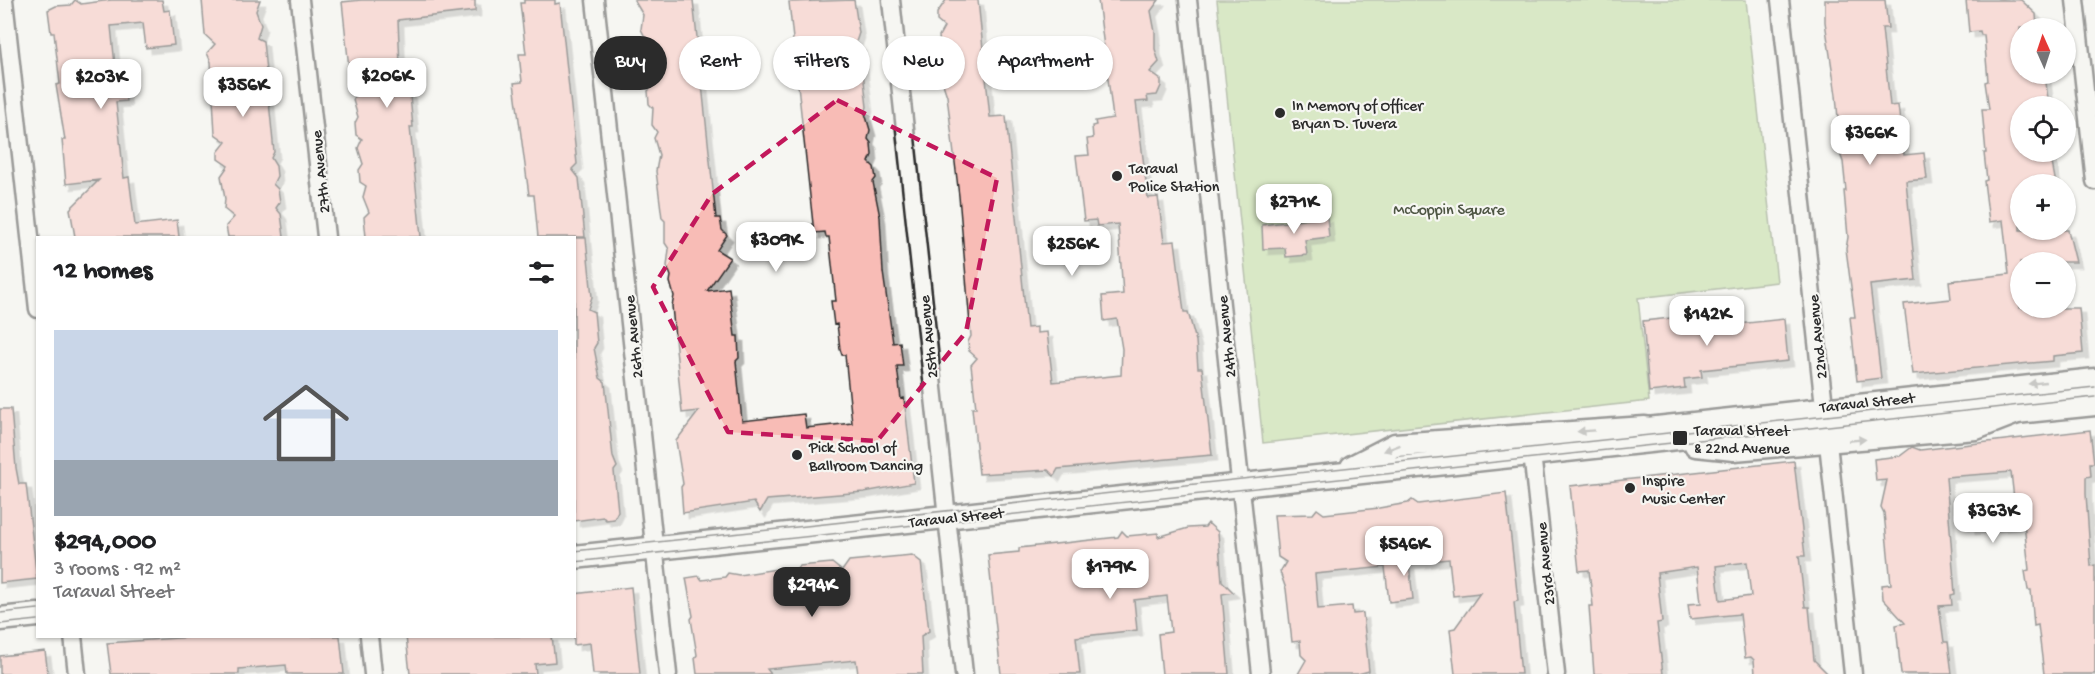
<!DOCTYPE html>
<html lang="en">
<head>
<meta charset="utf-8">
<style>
  :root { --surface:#fff; --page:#f2f2f2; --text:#202124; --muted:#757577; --accent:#2b2b2b }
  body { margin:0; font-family:"Gochi Hand",sans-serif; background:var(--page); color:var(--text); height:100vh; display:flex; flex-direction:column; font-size:22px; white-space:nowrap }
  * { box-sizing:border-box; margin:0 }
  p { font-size:20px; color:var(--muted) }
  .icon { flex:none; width:33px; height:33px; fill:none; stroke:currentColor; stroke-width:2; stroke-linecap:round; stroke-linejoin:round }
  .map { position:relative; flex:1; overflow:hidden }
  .details { position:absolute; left:36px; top:236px; width:540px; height:402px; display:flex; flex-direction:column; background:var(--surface); border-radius:0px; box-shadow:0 2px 4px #0004 }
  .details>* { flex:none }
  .banner { position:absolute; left:594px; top:36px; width:570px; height:54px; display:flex; gap:12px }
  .needle { width:39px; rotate:357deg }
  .fabs { position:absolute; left:2010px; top:18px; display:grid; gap:12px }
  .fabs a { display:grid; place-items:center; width:66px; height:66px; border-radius:50%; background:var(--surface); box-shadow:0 2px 4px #0004; font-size:30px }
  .price { position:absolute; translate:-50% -51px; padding:0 14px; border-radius:12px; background:#fff; color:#222; font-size:20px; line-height:39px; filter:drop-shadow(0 2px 3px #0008) }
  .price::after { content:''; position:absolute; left:50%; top:36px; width:18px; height:14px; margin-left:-9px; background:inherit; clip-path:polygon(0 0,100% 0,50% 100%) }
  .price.active { background:var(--accent); color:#fff }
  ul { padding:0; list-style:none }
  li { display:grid; align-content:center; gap:12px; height:318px; padding:0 18px }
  li span { display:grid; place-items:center; height:186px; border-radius:0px; color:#555 }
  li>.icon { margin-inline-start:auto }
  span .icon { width:108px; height:108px; fill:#fffc; stroke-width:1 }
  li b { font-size:26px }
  h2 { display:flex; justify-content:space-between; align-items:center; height:72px; padding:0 18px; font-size:26px }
  .pill { padding:0 21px; border-radius:27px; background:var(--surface); box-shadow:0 2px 4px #0004; font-size:21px; line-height:54px }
  .pill.active { background:var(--accent); color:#fff }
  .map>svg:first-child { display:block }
</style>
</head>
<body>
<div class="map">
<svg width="2095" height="674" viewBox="0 0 2095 674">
  <defs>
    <filter id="shadow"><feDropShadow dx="5.5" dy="5.5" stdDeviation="0" flood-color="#0004"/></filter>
  </defs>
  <rect width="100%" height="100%" fill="#f6f6f2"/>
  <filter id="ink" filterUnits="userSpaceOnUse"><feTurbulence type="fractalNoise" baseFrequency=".0167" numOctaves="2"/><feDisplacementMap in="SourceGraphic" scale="12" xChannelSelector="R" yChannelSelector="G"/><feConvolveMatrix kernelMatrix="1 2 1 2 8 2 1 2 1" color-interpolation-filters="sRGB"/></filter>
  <g filter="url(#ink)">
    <!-- green -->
    <path fill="#b5d791" stroke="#70815e" stroke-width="1.5" d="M1217,0h529l31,282 -139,16 11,103 -386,42z"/>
    <!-- building -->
    <path fill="#f8bcb6" stroke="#2b2b2b" stroke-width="1.5" fill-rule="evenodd" filter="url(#shadow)" d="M75,0l6,4 30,-4h51l2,11 6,-1 4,35 -28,3 -3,-25 -32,3 4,39 7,-1 4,37 -10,1 8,76 5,-1 6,48 42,-5 2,17h-104l-5,-28 29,-29 -33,4 -4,-44h3l-9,-55 4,-1 -6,-51h-3l-3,-23 8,-4 15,-1z
      M202,0h58l-4,11 5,14 -4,13 6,3 11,111 -3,6 5,8 1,10 -4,8 5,5 2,13 -4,6 5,6 3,23h-56l-2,-11 8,-9 -10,-8 1,-10 -4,-23 7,-10 -10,-7v-7l8,-10 -11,-8 -4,-72 -4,-9 8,-9 -10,-9z
      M361,0h114v11l-77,9 2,46h3l2,21 4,-1 4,41h-3l11,110h-55l-2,-20 5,-5 -6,-15 3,-11 -6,-4 -1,-12 4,-6 -5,-16 4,-9 -6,-4 -1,-12 3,-6 -5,-17 4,-7 -6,-6 -9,-85z
      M524,0h31v4l5,-1 17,161 -5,5 7,9 6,59h-47l-4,-42h-5l-15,-112 8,-1 -3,-28h7l-6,-51h4z
      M634,0h59l6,56 25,-3 2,19 -25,3 15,143h4l2,12 5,5 -10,15 13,8 -23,33 22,-3 6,48h3l1,22 -3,3 6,60 62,-7 2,14 46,-5 -7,-68h-3l-2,-6 -3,-25 -3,1 -3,-24h5l-7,-64h-3l-1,-5 -11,1 -25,-231 65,-2 5,33 -3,9 4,4 7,61 -2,6 5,17 -2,9 3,4 1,12 -3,7 5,5 2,11 -3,4 7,35 3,55 10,71 7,-1 3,24h-6l4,33 3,-1 10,85 -50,9 -97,8 -7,12 -6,-10 -71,11 -2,-26 2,-3 -7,-43 23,-30 -17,2 -10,-107 2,-10 -4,-14 1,-6 -4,-10 2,-17 -4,-6v-22l-3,-3 -6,-47 3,-16 -5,-17 3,-6 -5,-7 1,-17 -4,-4 -1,-13 3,-4 -6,-17 4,-10 -4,-3 -1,-14 2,-4 -5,-10 2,-14z
      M946,0h32l12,117 16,-1 21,212 10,-1v6l10,-1 6,50 68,-7 1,-26 -5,-30 -13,2 -2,-25 21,-2 -5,-70 -21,2 -1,-6 -12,1 -8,-65 13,-1 -2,-16 6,-1 -1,-12 4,-1 -1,-4 18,-3 -15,-118h61l-8,11 4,21v17l4,13 -9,10 11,8v6l-4,9 -10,1 1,5 -12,1 12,96 10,-1 6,45 11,-1 9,71h4l8,29 2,27h4l10,87 -154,14 -4,7 -6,-6 -69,4 -7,-66h4l-5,-43 6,-7 -8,-7 -1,-9 3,-6 -12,-140 -12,-100 -4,-12 6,-8 -7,-8 3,-18 -5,-3 -1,-11 5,-9 -7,-6v-8z
      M1825,0h60l3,28h-6l8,78 8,-1 6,50 20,-2 3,26 -21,2 10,99 -46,5 11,93 -24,3 -7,-64h5l-9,-68 2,-12 -4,-46h2l-3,-29 -5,-14 2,-5 -4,-48 -11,-73z
      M1966,0h55l15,14 1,14h-17v46l25,1 4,31h-29v46h30l6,32h-36v46h48l8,32h-56v46h59l4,45 -30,3v5l-140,13 -9,-70 47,-5 -2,-18 60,-7 -6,-54 -14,2 -5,-41 3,-1 -3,-27h2l-4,-44h7l-4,-27 3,-1 -4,-46h-3l-1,-4 -11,1z
      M1327,217l2,20 -24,3 2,15 -21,2 -1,-9 -22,1 -1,-24z
      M574,238h12l6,59 -4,12 6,3 3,31 -3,5 6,30 5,4 8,75 4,10 -3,4 4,40 -4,8 -8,1 -3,-3 -29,4z
      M1718,313l2,13 64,-7 4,42 -87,9 1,7 -18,2 1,9 -36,4 -6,-71z
      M0,409h11l5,59 3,16h7l11,95 -37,4z
      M2090,430l4,33h-4l1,13 -5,1v17l5,72 4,-1v109h-51l-6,-49 -4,1 -3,-36h-3l-3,-19 4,-1 -5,-47 -54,6 -2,-14 47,-7 -4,-36 -65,5 9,117 -4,1 1,10 -13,1 5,36h4l4,32h-51l-5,-49 9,-2 -22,-24 -1,-14 9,-1 -7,-71 -3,-6 6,-27 -11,1 -2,-22 26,-3 12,-9 8,3z
      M1794,461l11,95h-6l6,51h4l5,53 14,14h-73l-1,-14 -3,-3 -6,1 -5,-44 -50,5 -2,-15 13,-1 -4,-36 -40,6 5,49 -5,1 6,51h-69l-5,-68h4l-4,-36 -10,1 -9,-85zM1747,562l4,34 -31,4 -4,-34z
      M1506,493l12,108 -4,1 7,72h-66l-5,-45 5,-1 25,-35 -27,3 -4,-37 -40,4 4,36 -24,3 -4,-35 -70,7 3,35 34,-3 1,8 10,-1 6,58 -11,3h-60l8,-14 -5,-5 -1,-14 -8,1 -6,-53 -6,-17 6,-10 -8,-5 -4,-42 39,-1 4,-5 7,5 55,-6 29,-5 4,-3 6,4z
      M1208,523l10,9 4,49 11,11 -11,2 7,80h-67l-4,-40 13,-2 -4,-36 -33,4 3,30 -61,7 4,37h-79l-13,-119 31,-3v-4l99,-11 4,-6 5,5 31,-3v4l30,-9 17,-1z
      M912,555l9,7 8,69 -8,5 2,38h-65l-2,-14 -89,9 4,5h-74l-2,-16 2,-3 -6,-36 2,-3 -7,-38 13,-2 3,4 23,-3 3,-4 11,2 44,-7 8,9 8,-11 33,-3 10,8 7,-10z
      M631,587l9,87h-47l-3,-31 -16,2v-51z
      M206,636h134l4,38h-57l-1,-9 -47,4v5h-128l-4,-31z
      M406,636h146l3,26 -20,2 1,10h-126z
      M45,651l3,23h-48v-18z"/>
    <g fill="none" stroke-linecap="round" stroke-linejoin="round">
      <defs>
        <path id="street" d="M4,0l34,309
          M300,0l26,237
          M595,0l73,674
          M891,0l73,674
          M1188,0l73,674
          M1780,0l73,674
          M2075,0l20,181
          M2017,415l78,-8
          M1638,427l457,-50
          M1532,453l24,221
          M73,636l4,38
          M369,636l4,38"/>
        <path id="secondary" d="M1696,445l38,4 242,-21 54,-21
          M1352,467l43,-22 250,-17
          M574,557l1521,-164
          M0,619l38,-4"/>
      </defs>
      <!-- street casing -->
      <use href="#street" stroke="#2b2b2b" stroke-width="21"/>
      <!-- secondary casing -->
      <use href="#secondary" stroke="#2b2b2b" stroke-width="27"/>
      <!-- street -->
      <use href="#street" stroke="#f6f6f2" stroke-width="16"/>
      <!-- secondary -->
      <use href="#secondary" stroke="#f6f6f2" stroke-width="22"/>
      <!-- tram -->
      <path stroke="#2b2b2b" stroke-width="1.5" d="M574,551l1521,-164
        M574,562l1521,-165
        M0,613l38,-4
        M0,624l38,-4"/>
    </g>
    <!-- one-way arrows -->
    <defs><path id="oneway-solid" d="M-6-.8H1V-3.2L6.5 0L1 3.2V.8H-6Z" transform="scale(1.5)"/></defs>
    <g fill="#90908e">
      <use href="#oneway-solid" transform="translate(2037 383) rotate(174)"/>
      <use href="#oneway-solid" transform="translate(1586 431) rotate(176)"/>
      <use href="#oneway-solid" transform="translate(1857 440) rotate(-5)"/>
      <use href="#oneway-solid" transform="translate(1392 448) rotate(159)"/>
    </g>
  </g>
  <!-- marked area -->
  <path d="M0 0H2095V674H0ZM837,100l160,78 -31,154 -89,109 -149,-9 -75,-145 59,-93z" fill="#f6f6f2" fill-opacity=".55" fill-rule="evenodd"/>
  <path fill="none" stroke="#c2185b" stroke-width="4.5" stroke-dasharray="12 8" stroke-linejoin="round" d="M837,100l160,78 -31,154 -89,109 -149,-9 -75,-145 59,-93z"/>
  <!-- markers -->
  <g fill="#2b2b2b" stroke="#f6f6f2" stroke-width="2">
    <circle cx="1280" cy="113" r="6"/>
    <circle cx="1117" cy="176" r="6"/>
    <rect x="1672" y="430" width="16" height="16" rx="3"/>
    <circle cx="797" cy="455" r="6"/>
    <circle cx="1630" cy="488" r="6"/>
  </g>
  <g text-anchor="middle" stroke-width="4.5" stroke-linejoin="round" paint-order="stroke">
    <!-- poi labels -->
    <g font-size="16" fill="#2b2b2b" stroke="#f6f6f2" text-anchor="start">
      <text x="1292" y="110">In Memory of Officer<tspan x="1292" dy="18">Bryan D. Tuvera</tspan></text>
      <text x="1129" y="173">Taraval<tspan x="1129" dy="18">Police Station</tspan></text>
      <text x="1694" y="435">Taraval Street<tspan x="1694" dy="18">&amp; 22nd Avenue</tspan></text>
      <text x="809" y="452">Pick School of<tspan x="809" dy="18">Ballroom Dancing</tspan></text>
      <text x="1642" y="485">Inspire<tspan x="1642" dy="18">Music Center</tspan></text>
    </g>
    <!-- street labels -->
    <g font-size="16" fill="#2b2b2b" stroke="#f6f6f2">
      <text transform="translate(319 172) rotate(-96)" y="6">27th Avenue</text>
      <text transform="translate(632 337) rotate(-96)" y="6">26th Avenue</text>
      <text transform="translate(927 337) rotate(-96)" y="6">25th Avenue</text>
      <text transform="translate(1225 337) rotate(-96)" y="6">24th Avenue</text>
      <text transform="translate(1816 337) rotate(-96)" y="6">22nd Avenue</text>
      <text transform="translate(1867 401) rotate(-6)" y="6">Taraval Street</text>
      <text transform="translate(956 516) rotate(-6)" y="6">Taraval Street</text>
      <text transform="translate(1544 564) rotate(-96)" y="6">23rd Avenue</text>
    </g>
    <!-- park labels -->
    <g font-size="16" fill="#4e5644" stroke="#f6f6f2">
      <text x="1449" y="214">McCoppin Square</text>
    </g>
  </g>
</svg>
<div class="fabs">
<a><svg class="needle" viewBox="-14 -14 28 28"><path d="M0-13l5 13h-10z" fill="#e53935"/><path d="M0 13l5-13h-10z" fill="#757577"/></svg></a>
<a><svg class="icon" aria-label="locate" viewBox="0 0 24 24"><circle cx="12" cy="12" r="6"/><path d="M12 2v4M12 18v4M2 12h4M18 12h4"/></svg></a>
<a>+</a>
<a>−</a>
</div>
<b class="price" style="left:387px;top:109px">$206K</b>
<b class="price" style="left:101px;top:110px">$203K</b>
<b class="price" style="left:243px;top:118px">$356K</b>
<b class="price" style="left:1870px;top:166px">$366K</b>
<b class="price" style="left:1294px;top:235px">$271K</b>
<b class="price" style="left:776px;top:273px">$309K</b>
<b class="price" style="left:1072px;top:277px">$256K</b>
<b class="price" style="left:1707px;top:347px">$142K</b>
<b class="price" style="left:1993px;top:544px">$363K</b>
<b class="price" style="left:1404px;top:577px">$546K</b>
<b class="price" style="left:1110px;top:600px">$179K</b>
<b class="price active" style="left:812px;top:618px">$294K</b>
<div class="banner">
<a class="pill active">Buy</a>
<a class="pill">Rent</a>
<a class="pill">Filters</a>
<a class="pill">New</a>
<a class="pill">Apartment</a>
</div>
<section class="details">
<h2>12 homes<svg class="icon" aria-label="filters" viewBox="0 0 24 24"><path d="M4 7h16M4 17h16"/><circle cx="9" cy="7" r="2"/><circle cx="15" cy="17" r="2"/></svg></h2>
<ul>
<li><span style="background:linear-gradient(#c9d6e8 70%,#9aa5b1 0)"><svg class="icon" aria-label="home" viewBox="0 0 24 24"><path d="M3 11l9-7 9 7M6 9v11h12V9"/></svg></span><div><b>$294,000</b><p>3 rooms · 92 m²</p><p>Taraval Street</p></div></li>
</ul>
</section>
</div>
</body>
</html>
